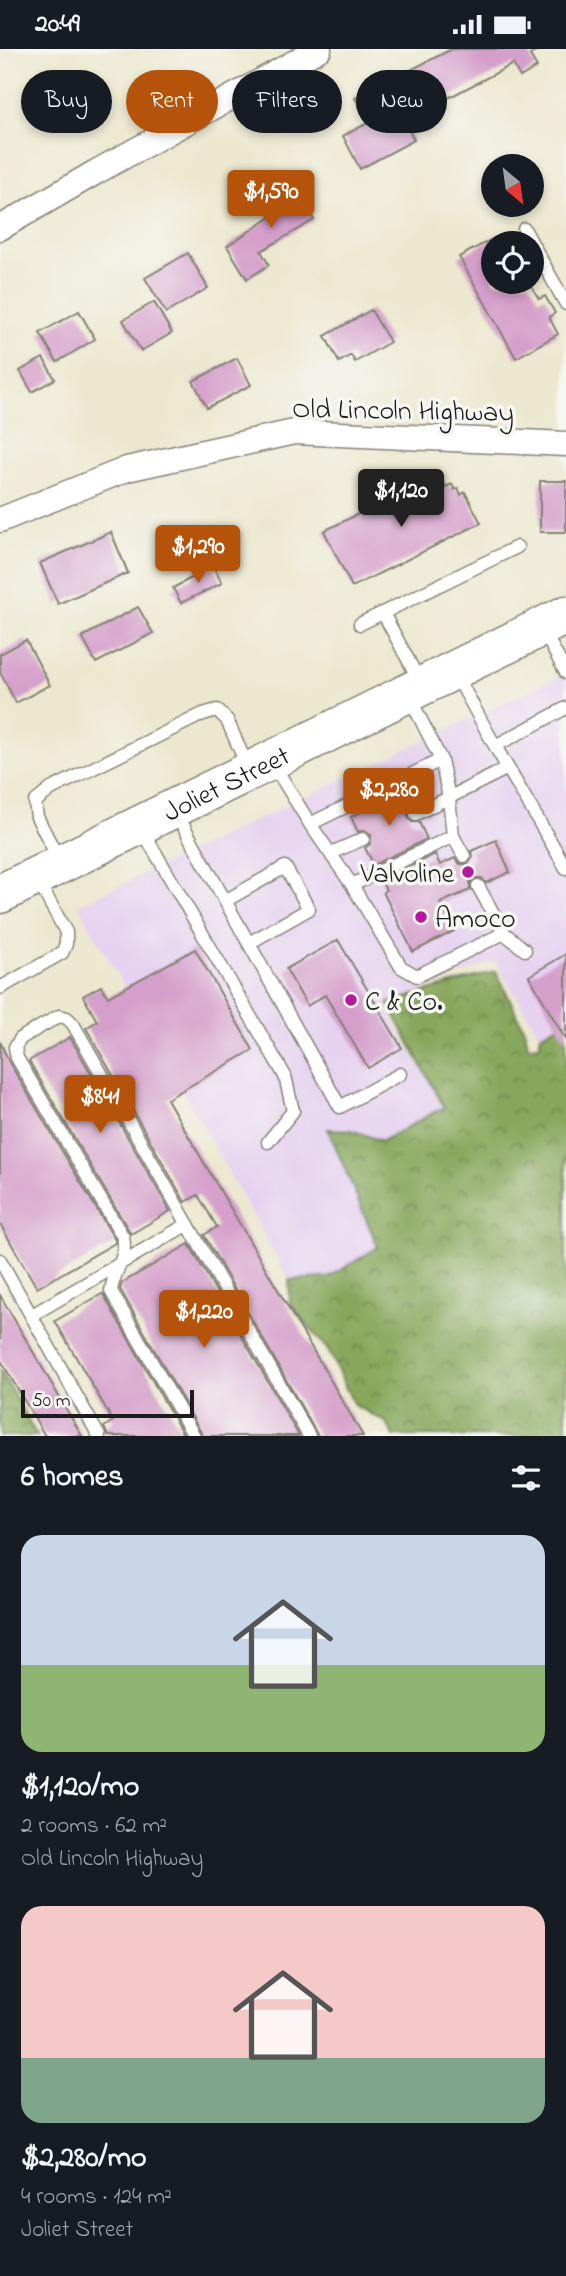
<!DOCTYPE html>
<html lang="en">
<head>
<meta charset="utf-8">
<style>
  :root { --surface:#171b24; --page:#242831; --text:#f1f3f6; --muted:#9ea1a6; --accent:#b45309 }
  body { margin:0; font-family:"Indie Flower",sans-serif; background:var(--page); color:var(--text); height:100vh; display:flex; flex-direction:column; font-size:26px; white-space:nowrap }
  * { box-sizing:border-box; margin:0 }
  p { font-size:23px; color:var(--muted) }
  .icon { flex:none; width:38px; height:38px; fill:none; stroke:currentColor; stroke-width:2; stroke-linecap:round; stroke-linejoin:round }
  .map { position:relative; height:1387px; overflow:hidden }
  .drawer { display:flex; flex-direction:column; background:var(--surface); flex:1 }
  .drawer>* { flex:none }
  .guide { position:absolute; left:21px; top:21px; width:525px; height:63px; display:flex; gap:14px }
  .needle { width:46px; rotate:151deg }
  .fabs { position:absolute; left:481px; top:105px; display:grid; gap:14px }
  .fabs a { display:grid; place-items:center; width:63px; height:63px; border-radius:50%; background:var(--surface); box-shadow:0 4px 10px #0003; font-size:35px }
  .scale { position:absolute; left:21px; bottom:18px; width:173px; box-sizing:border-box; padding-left:7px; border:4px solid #1c1c1c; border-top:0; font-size:19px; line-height:24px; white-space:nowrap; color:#1c1c1c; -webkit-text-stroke:5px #f6f6f2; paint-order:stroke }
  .price { position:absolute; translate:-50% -60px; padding:0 16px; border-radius:7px; background:var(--accent); color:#fff; font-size:23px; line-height:46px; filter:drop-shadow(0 2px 4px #0008) }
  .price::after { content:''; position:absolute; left:50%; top:42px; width:21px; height:16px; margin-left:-10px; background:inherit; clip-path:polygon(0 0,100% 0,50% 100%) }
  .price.selected { background:#222; color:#fff }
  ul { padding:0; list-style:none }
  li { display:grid; align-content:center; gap:14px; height:371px; padding:0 21px }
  li span { display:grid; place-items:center; height:217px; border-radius:21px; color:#555 }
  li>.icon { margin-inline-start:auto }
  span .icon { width:126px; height:126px; fill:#fffc; stroke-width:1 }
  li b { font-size:30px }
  h2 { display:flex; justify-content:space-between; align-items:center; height:84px; padding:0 21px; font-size:30px }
  .pill { padding:0 24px; border-radius:32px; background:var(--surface); box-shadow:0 4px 10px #0003; font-size:24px; line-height:63px }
  .pill.selected { background:var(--accent); color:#fff }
  .status { display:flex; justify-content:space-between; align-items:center; height:49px; padding:0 35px; background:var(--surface); direction:ltr }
  .status svg { height:19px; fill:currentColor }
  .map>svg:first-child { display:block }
</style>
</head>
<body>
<div class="status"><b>20:49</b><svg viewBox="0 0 49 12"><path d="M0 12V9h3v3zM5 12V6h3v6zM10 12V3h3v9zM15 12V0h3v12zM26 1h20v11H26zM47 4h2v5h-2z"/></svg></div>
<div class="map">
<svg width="566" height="1387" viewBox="0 0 566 1387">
  <defs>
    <pattern id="forest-crowns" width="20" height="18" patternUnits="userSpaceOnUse" patternTransform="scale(1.75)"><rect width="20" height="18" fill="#87a75c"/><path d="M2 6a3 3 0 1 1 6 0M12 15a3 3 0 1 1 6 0" fill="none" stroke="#6e874b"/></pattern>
  </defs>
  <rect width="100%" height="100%" fill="#f6f6f2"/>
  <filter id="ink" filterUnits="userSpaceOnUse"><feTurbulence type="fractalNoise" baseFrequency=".0143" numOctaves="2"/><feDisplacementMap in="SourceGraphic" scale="14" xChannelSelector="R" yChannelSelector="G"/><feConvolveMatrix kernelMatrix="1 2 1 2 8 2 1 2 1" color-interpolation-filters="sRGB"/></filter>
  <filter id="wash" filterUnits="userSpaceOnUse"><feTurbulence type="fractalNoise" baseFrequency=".00686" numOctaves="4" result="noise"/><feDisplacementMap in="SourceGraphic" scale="28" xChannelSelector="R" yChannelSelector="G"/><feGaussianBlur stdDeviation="1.57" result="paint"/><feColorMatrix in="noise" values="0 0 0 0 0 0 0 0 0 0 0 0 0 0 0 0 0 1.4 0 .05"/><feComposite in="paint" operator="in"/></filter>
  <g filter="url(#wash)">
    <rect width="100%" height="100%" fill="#ece8cf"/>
    <!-- built -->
    <path fill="#e6d2f0" d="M566,624v348l-26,14 -45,-74 -111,44 60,102 -62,34 -31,-11 27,117 -50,31 -39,2 -211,-375z"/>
    <!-- forest -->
    <path fill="url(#forest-crowns)" stroke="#52623c" stroke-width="2" d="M496,922l29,60 3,15 12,-1v-10l26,-14v415h-172l-8,-14 -32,-17 -26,-55 -38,-46 -1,-24 39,-2 50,-31 -50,-118 23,1 31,11 62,-34 -56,-104z
      M0,1320l37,67h-37z"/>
    <g id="blocks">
      <!-- building -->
      <path fill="#d59fcb" d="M452,0h88l-10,6 7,12 -17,10 -7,-13 -109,57 10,19 -54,29 -17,-33 25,-13 -13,-25z
        M293,135l21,36 -53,31 8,14 -22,14 -20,-33 44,-29 -9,-14z
        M494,189v44h35l10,17 6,-3 10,17 -6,4 9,17 -42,24 -57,-101z
        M188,204l20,35 -42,25 -21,-35z
        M154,253l18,31 -31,18 -18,-31z
        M371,261l19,32 -35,20 -4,-7 -12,7 -14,-26z
        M79,262l16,28 -38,23 -17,-29z
        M43,309l12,21 -23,13 -12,-21z
        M237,309l14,27 -44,23 -14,-27z
        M439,425l7,13 6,-3 3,6 3,-2 3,7 4,-3 16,31 -129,64 -28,-56z
        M540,432h26v51h-26z
        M111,483l17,41 -70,31 -18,-41z
        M213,517l9,17 -41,20 -8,-15z
        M138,558l15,26 -57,30 -14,-26z
        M26,591l24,45 -34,18 -16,-31v-18z
        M404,741l8,16 -4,4v7l4,5h7l8,17 -53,26 -9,-17 5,-4 1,-9 -6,-5 -7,2 -7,-15z
        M496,791l14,32 -24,11 -4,-5h-8l-4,4v8l-30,13 14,28 -41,21 -30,-60 3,-2 -5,-9 54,-27 5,11 15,-7 5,6h8l5,-7 -2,-6z
        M338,891l64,108 -34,20 -43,-73 -18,11 -21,-37z
        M195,900l58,101 -86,49 196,337h-45l-114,-201 13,-8 -19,-32 -13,7 -99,-174 11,-7 -14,-25 18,-10 7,11z
        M566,905v86l-37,-64z
        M70,988l100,174 -39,23 -102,-173z
        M0,993l9,20 106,178v3l-78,45 -37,-64z
        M189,1195l110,192h-96l-83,-147 2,-6z
        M102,1245h1l81,142h-76l-4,-9 9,-6 -58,-100z
        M0,1246l82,141h-37l-45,-77z"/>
    </g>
  </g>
  <g filter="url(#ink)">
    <use href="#blocks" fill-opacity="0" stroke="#848276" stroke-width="2"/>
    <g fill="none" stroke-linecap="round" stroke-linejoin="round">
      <defs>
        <path id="service" d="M524,180l42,75
          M383,564l37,69
          M360,575l157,-77
          M543,581l23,43
          M455,624l40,73 71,-38
          M409,647l32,64 8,38 4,38 11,20
          M495,697l71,122
          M273,715l37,60 131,-64
          M175,762l165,296 60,-33
          M416,765l92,-46
          M310,775l42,61 49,82 16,9 87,-43 -26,-47
          M141,779l144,248 8,35 -25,31
          M331,804l32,-14
          M59,811l-22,-43 -2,-15 16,-13 152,-75 14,-4 10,10 21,48
          M352,836l101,-49
          M225,852l60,-34 24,42 -60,34
          M504,884l21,17
          M0,939l62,-35 4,-9v-12l-29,-53
          M0,1211l99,176
          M32,1266l156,-91
          M194,1387l-83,-145c2,-19 17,-34 12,-54l-106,-179 -2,-11 6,-9 38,-22 8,2 6,6 236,412"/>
        <path id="minor" d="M0,179l96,-56 223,-123
          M0,471l127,-51 167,-37 272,12"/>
        <g id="primary">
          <path id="s1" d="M0,845l566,-279"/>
        </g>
      </defs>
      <!-- service casing -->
      <use href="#service" stroke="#848276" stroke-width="15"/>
      <!-- minor casing -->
      <use href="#minor" stroke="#848276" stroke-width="27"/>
      <!-- primary casing -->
      <use href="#primary" stroke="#848276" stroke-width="41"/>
      <!-- service -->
      <use href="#service" stroke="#fff" stroke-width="12"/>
      <!-- minor -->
      <use href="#minor" stroke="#fff" stroke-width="24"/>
      <!-- primary -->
      <use href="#primary" stroke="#fff" stroke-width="38"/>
    </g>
  </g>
  <!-- markers -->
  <g fill="#b5179e" stroke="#f6f6f2" stroke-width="2.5">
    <circle cx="468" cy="823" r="7"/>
    <circle cx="421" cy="868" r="7"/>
    <circle cx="351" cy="951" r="7"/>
  </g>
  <g text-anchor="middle" stroke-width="7" stroke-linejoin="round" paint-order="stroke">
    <!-- street labels -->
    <g font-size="28" fill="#1c1c1c" stroke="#f6f6f2">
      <text transform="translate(403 360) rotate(1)" y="10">Old Lincoln Highway</text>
      <text dy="10" stroke="none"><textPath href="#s1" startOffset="252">Joliet Street</textPath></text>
    </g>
    <!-- poi labels -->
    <g font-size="28" fill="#1c1c1c" stroke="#f6f6f2" text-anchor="start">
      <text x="454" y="833" text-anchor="end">Valvoline</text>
      <text x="435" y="878">Amoco</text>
      <text x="365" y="961">C &amp; Co.</text>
    </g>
  </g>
</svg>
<div class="fabs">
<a><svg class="needle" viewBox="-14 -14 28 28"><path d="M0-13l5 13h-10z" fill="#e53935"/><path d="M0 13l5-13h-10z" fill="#9ea1a6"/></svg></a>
<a><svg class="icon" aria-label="locate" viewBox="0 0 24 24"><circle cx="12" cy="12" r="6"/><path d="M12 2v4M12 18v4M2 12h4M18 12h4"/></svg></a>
</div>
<div class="scale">50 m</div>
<b class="price" style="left:271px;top:181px">$1,590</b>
<b class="price selected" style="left:401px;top:480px">$1,120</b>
<b class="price" style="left:198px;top:536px">$1,290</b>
<b class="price" style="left:389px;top:779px">$2,280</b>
<b class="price" style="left:100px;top:1086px">$841</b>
<b class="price" style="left:204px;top:1301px">$1,220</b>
<div class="guide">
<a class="pill">Buy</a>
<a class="pill selected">Rent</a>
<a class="pill">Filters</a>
<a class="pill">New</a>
</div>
</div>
<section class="drawer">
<h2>6 homes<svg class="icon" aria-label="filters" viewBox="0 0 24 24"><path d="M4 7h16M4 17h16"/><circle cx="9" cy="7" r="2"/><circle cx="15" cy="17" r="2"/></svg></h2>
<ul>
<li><span style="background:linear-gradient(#c9d6e8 60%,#8fb573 0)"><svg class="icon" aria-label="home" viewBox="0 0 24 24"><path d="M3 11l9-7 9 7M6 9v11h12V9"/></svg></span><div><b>$1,120/mo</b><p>2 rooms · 62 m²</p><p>Old Lincoln Highway</p></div></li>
<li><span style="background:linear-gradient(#f6c9c9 70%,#7fa58c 0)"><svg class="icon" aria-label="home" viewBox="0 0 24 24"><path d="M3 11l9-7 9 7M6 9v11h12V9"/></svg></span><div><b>$2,280/mo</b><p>4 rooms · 124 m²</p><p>Joliet Street</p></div></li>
</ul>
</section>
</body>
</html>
